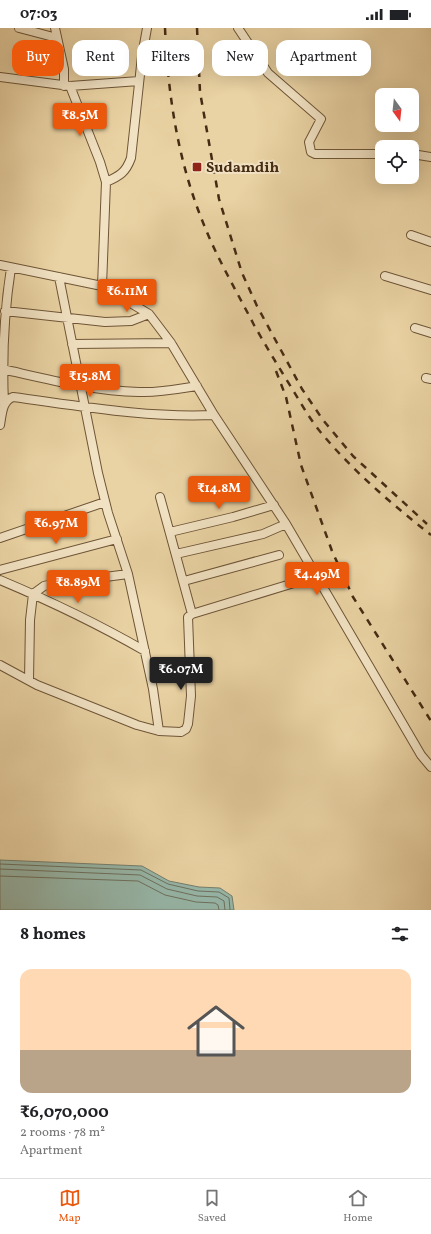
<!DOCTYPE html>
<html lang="en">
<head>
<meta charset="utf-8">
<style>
  :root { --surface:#fff; --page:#f2f2f2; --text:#202124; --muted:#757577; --line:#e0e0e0; --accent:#ea580c }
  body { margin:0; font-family:Vollkorn,serif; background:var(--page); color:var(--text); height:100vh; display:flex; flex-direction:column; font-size:15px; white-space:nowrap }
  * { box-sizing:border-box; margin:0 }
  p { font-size:13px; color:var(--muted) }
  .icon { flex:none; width:22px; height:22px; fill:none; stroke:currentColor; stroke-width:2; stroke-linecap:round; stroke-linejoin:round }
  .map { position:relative; height:882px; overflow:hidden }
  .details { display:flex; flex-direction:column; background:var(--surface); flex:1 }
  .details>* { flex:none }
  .guide { position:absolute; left:12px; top:12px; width:407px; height:36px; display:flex; gap:8px }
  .needle { width:26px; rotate:165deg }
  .buttons { position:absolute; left:375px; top:60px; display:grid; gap:8px }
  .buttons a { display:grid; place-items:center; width:44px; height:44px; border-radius:8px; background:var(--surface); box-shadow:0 4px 16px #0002; font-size:20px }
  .price { position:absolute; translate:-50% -34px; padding:0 9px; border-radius:4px; background:var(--accent); color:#fff; font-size:13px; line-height:26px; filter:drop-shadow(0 1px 2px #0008) }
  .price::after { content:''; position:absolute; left:50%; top:24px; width:12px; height:9px; margin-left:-6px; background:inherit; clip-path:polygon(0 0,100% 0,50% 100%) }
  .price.on { background:#222; color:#fff }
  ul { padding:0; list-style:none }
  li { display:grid; align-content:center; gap:8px; height:212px; padding:0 20px }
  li+li { border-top:1px solid var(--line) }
  li span { display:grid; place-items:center; height:124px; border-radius:12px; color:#555 }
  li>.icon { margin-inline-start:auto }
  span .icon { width:72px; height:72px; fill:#fffc; stroke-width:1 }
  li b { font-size:17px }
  h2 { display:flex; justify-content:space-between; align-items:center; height:48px; padding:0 20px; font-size:17px }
  .chip { padding:0 14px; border-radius:12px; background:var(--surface); box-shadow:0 4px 16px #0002; font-size:14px; line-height:36px }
  .chip.on { background:var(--accent); color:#fff }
  .status { display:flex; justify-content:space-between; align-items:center; height:28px; padding:0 20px; background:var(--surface); direction:ltr }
  .status svg { height:11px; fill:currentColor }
  .menu { display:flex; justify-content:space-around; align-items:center; height:56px; border-top:1px solid var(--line); background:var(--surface); font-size:11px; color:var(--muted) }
  .menu a { display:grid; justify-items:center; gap:2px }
  .menu .on { color:var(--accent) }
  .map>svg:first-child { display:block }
</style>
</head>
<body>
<div class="status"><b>07:03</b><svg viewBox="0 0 49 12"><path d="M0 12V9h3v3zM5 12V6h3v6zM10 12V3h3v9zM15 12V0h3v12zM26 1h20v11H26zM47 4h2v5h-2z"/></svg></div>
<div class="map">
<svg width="431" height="882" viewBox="0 0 431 882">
  <rect width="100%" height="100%" fill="#e9d2a3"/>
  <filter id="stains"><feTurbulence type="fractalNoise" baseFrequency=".005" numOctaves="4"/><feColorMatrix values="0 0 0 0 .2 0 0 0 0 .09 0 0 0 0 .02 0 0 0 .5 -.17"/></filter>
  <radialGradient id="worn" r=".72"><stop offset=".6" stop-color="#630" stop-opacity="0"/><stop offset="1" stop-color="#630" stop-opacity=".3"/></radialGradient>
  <!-- water -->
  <path fill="#97b7a9" stroke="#767f6d" d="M0,832l142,6 27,15 30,6 21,1 12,8 2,14h-234z"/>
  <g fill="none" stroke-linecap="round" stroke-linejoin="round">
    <!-- shore -->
    <path stroke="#6e715e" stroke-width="1" d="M0,836l141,6 27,14 30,7 21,1 10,6 1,12
      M0,841l140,6 27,14 30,7 20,1 7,4 1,9
      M0,848l138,5 27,14 31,7 19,1 3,2 1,5"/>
    <defs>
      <path id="street" d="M19,0l38,10
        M55,0l9,41v17
        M238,0l30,45 53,46 -12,23 2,10 4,2h67
        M0,49l70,9 69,-5
        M70,58l30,76 6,20
        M412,126l19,3
        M411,207l20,7
        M0,237l102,21 47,28 22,29 43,72 72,109 135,231 10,12
        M385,248l46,14
        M59,249l39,196 10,40 20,61 25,115 6,42
        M102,258l4,-104c14,-6 20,-10 25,-24l11,-102 5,-28
        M5,283l100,11 26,-1 18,-7
        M415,300l16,5
        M72,316l99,-1
        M2,341c45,10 90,22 137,23 19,1 39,-3 58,-6
        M426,350l5,1
        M4,376c-2,-46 0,-91 7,-136
        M0,397c2,-11 2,-24 13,-28 67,9 133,21 201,18
        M160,469l32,117
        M170,504l63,-15 41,-12
        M0,510l105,-36
        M176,526l87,-20 23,-10
        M0,542l117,-31
        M0,552c50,21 98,44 145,71
        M184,553l95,-26
        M0,637l37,20 100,40 22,6 22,1 5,-3 2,-5 3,-28 -3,-79 4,-3 102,-31 20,-12
        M29,652l1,-60 3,-26 11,-8 8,-2 76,-10"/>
    </defs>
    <!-- street casing -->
    <use href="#street" stroke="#6e5537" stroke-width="10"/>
    <!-- street -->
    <use href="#street" stroke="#f1e2c3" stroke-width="8"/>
    <!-- rail -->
    <path stroke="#452b13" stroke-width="2.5" stroke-dasharray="7 7" stroke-linecap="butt" d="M165,0c3,68 13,134 39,197 14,35 33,67 50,100 12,21 24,41 37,62 10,16 19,33 32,48 31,37 70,70 108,100
      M197,0l3,64 19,107 23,74 15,33 45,83 21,31 30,36 74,68
      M276,343l10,26 15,68 31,86 21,46 78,124"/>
  </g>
  <!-- markers -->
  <rect fill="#8f2418" stroke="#f1e2c3" stroke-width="1.5" x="192" y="134" width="10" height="10" rx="2"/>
  <g text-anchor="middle" stroke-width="4" stroke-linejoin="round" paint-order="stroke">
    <!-- poi labels -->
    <g font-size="15" font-weight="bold" fill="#452b13" stroke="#f1e2c3" text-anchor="start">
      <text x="206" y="144">Sudamdih</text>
    </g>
  </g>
  <rect width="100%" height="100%" filter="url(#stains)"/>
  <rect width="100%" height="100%" fill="url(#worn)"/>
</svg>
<div class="buttons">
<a><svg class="needle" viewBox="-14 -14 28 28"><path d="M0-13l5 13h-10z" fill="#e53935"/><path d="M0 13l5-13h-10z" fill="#757577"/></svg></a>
<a><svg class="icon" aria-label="locate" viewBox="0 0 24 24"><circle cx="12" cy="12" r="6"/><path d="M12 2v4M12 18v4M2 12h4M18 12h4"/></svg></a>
</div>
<b class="price" style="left:80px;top:109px">₹8.5M</b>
<b class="price" style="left:127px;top:285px">₹6.11M</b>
<b class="price" style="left:90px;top:370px">₹15.8M</b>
<b class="price" style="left:219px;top:482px">₹14.8M</b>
<b class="price" style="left:56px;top:517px">₹6.97M</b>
<b class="price" style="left:317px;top:568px">₹4.49M</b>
<b class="price" style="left:78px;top:576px">₹8.89M</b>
<b class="price on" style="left:181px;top:663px">₹6.07M</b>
<div class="guide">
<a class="chip on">Buy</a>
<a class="chip">Rent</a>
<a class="chip">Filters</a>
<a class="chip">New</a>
<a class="chip">Apartment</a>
</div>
</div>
<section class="details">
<h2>8 homes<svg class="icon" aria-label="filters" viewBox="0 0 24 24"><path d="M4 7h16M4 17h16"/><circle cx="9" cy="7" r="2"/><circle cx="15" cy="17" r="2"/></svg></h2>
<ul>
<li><span style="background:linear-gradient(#ffd9b3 65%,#b9a48a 0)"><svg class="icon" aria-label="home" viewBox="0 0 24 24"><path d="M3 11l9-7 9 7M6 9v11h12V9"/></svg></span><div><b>₹6,070,000</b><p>2 rooms · 78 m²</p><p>Apartment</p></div></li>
</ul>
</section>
<nav class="menu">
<a class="on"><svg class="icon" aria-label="map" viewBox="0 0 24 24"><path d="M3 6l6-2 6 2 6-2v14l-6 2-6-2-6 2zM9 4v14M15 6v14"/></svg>Map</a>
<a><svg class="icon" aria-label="saved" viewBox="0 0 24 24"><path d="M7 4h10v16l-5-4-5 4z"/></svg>Saved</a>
<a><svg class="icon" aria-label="home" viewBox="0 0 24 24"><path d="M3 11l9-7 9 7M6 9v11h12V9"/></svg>Home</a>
</nav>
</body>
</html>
